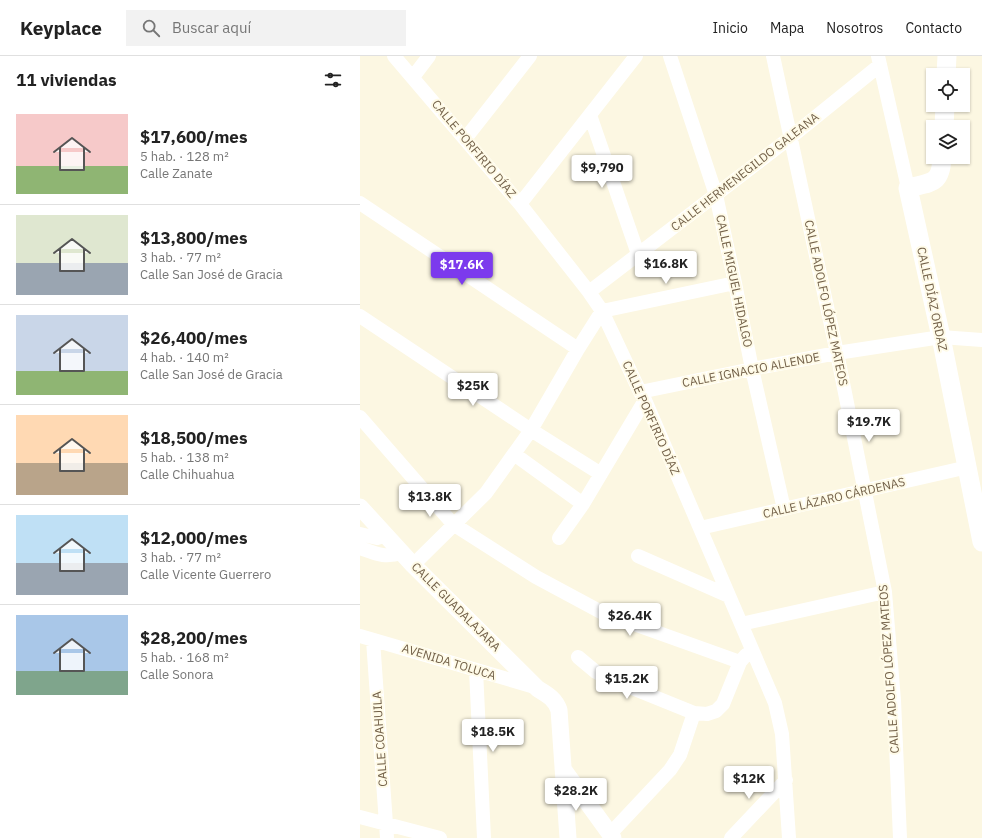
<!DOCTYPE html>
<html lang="es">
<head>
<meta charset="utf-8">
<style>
  :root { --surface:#fff; --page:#f2f2f2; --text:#222; --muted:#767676; --line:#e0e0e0; --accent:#7c3aed }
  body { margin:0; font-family:"IBM Plex Sans",sans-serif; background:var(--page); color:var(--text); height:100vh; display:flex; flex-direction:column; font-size:15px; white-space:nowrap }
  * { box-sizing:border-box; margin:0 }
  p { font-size:13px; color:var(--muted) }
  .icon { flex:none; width:22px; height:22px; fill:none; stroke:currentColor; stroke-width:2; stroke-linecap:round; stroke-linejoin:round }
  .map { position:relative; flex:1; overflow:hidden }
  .sheet { display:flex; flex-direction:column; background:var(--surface); width:360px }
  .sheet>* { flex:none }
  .tools { position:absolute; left:566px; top:12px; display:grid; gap:8px }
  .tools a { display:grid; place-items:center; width:44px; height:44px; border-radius:0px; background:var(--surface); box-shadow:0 1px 3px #0004; font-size:20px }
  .price { position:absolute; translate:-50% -34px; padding:0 9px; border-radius:4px; background:#fff; color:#222; font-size:13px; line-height:26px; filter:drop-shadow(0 1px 2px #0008) }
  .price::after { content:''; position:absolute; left:50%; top:24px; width:12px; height:9px; margin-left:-6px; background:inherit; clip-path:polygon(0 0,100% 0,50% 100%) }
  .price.selected { background:var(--accent); color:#fff }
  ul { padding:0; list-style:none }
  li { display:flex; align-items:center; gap:12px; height:100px; padding:0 16px }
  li+li { border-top:1px solid var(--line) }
  li span { display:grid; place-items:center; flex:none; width:112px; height:80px; border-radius:0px; color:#555 }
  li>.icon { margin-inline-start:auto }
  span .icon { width:48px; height:48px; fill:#fffc; stroke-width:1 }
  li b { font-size:17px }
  h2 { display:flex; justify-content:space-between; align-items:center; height:48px; padding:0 16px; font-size:17px }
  header { display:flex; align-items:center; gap:24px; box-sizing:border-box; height:56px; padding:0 20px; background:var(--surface); border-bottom:1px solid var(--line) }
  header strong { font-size:19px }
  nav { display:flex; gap:22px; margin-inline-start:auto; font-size:14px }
  .search { width:280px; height:36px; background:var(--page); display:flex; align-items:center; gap:10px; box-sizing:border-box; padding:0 14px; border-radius:0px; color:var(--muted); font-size:15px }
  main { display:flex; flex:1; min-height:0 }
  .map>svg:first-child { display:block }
</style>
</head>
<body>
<header>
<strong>Keyplace</strong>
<div class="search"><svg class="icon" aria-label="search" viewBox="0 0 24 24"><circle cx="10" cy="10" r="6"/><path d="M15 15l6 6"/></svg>Buscar aquí</div>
<nav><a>Inicio</a><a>Mapa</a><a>Nosotros</a><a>Contacto</a></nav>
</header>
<main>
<section class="sheet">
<h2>11 viviendas<svg class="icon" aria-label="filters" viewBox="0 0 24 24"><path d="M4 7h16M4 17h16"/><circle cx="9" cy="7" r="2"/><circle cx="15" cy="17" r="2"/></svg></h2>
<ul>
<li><span style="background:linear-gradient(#f6c9c9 65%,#8fb573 0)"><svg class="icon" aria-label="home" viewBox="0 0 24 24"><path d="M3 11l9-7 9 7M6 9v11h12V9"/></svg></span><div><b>$17,600/mes</b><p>5 hab. · 128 m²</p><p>Calle Zanate</p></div></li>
<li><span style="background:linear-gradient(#dfe7d0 60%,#9aa5b1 0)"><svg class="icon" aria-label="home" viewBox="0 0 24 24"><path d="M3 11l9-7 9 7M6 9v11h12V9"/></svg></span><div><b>$13,800/mes</b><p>3 hab. · 77 m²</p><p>Calle San José de Gracia</p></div></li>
<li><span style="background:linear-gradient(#c9d6e8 70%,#8fb573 0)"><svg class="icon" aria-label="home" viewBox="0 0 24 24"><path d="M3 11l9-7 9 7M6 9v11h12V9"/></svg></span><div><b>$26,400/mes</b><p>4 hab. · 140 m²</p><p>Calle San José de Gracia</p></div></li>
<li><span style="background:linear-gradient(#ffd9b3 60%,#b9a48a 0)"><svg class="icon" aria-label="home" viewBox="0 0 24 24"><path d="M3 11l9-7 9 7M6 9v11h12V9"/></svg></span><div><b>$18,500/mes</b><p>5 hab. · 138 m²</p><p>Calle Chihuahua</p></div></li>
<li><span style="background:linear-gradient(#bfe0f5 60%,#9aa5b1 0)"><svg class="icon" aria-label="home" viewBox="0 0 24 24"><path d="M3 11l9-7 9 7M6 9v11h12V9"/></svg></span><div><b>$12,000/mes</b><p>3 hab. · 77 m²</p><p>Calle Vicente Guerrero</p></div></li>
<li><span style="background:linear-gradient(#a9c7e8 70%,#7fa58c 0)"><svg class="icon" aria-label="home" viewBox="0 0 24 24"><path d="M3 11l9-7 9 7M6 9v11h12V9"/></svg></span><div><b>$28,200/mes</b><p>5 hab. · 168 m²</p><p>Calle Sonora</p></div></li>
</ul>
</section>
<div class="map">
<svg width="622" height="782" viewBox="0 0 622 782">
  <rect width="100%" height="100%" fill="#fcf7e2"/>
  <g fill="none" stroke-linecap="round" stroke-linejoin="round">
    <!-- minor -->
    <path stroke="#fff" stroke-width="14" d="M34,0l126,148 69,88 13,19 38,81 5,8 130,303 7,31 7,104
      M310,0l46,139 19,88 17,86 32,140
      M413,0l64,297 48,239 9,108 6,138
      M518,0l30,132
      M53,21l16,-21
      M230,59l48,139
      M105,83l65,-83
      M0,147l218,146
      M160,148l116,-148
      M229,236l202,-155 89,-72
      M0,260l171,114 70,44
      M280,336l112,-23 85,-16 104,-16 41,3
      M0,361l93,107 83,53 67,36 137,49
      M154,398l69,50
      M340,472l268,-61
      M0,478l17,4 9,-3
      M199,482l24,-34 62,-104
      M0,492c17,6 24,10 42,5
      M278,500l91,40
      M53,509l73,-72 45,-63 47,-81 24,-38 133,-28
      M381,568l144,-32
      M0,580l178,52
      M13,584l14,198
      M218,601l18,15 9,5 89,36 13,1 9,-3 7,-7 17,-42 6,-7
      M116,614l8,168
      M0,761l80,21
      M250,778l60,-64 10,-15 14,-42
      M371,782l55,-58"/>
    <!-- tertiary -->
    <path stroke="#fff" stroke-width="17" d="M0,451l53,58 125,124c10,6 17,10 21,21l9,128
      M203,713l50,69"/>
    <!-- secondary -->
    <path stroke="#fff" stroke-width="19" d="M586,19l1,-19
      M584,71l1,-22
      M582,101c-1,28 -11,25 -34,31l33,149 41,205"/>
  </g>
  <g text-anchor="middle" stroke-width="4" stroke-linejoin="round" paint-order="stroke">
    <!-- street labels -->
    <g font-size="12" fill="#736149" stroke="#fffbe8">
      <text transform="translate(114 93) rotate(50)" y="4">CALLE PORFIRIO DÍAZ</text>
      <text transform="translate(385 116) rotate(-38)" y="4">CALLE HERMENEGILDO GALEANA</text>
      <text transform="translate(374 225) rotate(78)" y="4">CALLE MIGUEL HIDALGO</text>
      <text transform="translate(572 243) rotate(78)" y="4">CALLE DÍAZ ORDAZ</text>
      <text transform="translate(466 247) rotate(78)" y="4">CALLE ADOLFO LÓPEZ MATEOS</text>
      <text transform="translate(391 314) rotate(-11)" y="4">CALLE IGNACIO ALLENDE</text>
      <text transform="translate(291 362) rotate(66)" y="4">CALLE PORFIRIO DÍAZ</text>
      <text transform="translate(474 442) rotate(-13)" y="4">CALLE LÁZARO CÁRDENAS</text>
      <text transform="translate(96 551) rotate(45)" y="4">CALLE GUADALAJARA</text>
      <text transform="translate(89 606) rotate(17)" y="4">AVENIDA TOLUCA</text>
      <text transform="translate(529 613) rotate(-94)" y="4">CALLE ADOLFO LÓPEZ MATEOS</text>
      <text transform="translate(20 683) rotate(-94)" y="4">CALLE COAHUILA</text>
    </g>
  </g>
</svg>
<div class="tools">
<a><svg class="icon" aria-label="locate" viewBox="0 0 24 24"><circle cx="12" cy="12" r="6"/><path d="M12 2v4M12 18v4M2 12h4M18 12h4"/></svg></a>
<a><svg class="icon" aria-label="layers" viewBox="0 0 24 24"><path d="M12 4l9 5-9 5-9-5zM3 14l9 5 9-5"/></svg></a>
</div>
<b class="price" style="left:242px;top:133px">$9,790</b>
<b class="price" style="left:306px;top:229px">$16.8K</b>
<b class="price selected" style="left:102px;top:230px">$17.6K</b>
<b class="price" style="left:113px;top:351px">$25K</b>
<b class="price" style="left:509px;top:387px">$19.7K</b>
<b class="price" style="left:70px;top:462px">$13.8K</b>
<b class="price" style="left:270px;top:581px">$26.4K</b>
<b class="price" style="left:267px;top:644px">$15.2K</b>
<b class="price" style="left:133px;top:697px">$18.5K</b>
<b class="price" style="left:389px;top:744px">$12K</b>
<b class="price" style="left:216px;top:756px">$28.2K</b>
</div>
</main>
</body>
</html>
